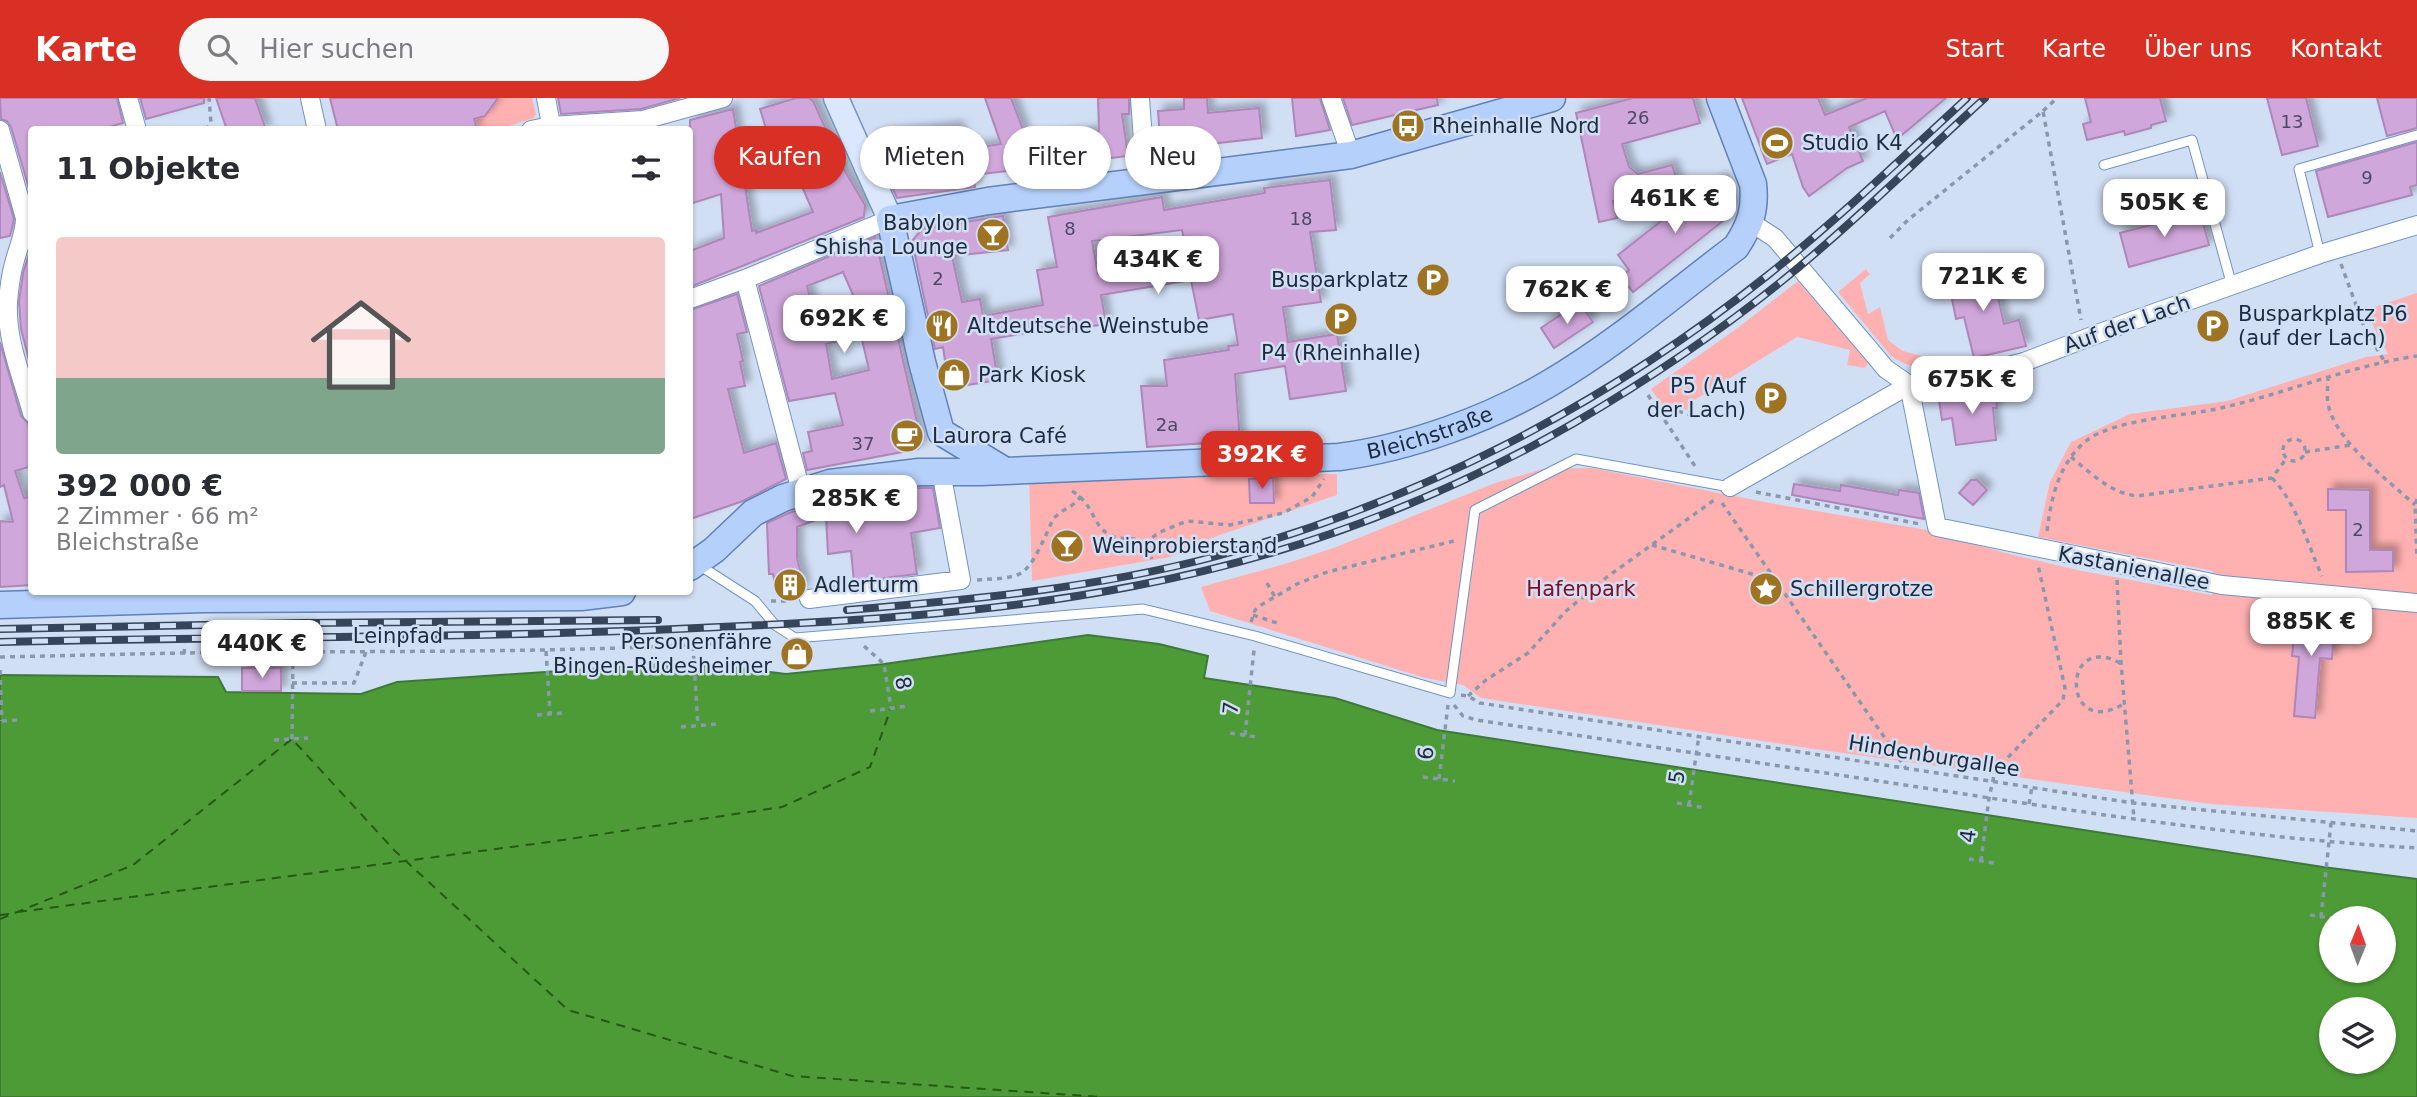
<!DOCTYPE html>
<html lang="de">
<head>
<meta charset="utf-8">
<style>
  :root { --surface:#fff; --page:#f7f7f7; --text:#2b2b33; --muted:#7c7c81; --accent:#d93025 }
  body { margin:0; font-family:"DejaVu Sans",sans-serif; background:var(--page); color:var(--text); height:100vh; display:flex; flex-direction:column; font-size:26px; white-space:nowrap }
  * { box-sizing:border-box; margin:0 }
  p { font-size:23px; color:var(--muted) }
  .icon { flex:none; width:38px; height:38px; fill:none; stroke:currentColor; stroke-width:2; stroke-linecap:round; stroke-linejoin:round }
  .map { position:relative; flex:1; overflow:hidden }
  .drawer { position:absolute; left:28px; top:28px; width:665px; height:469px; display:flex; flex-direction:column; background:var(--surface); border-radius:7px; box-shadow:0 2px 5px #0004 }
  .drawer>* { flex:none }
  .guide { position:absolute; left:714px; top:28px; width:665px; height:63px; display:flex; gap:14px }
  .needle { width:46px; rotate:1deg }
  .fabs { position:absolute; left:2319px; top:808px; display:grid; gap:14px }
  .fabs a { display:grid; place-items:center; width:77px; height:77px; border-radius:50%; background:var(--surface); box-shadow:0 2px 5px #0004; font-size:35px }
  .price { position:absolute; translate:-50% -60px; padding:0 16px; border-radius:14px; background:#fff; color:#222; font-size:23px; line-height:46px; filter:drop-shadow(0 2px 4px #0008) }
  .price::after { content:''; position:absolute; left:50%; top:42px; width:21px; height:16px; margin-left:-10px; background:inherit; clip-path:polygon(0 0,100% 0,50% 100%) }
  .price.current { background:var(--accent); color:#fff }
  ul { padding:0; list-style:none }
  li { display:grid; align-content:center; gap:14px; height:371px; padding:0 28px }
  li span { display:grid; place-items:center; height:217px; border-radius:7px; color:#555 }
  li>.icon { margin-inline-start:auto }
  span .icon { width:126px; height:126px; fill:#fffc; stroke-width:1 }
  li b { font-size:30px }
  h2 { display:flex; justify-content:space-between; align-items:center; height:84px; padding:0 28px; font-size:30px }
  .tag { padding:0 24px; border-radius:32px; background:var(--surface); box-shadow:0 2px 5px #0004; font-size:24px; line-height:63px }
  .tag.current { background:var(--accent); color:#fff }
  header { display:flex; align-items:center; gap:42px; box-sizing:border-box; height:98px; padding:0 35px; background:var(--accent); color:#fff }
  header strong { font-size:33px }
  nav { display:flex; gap:38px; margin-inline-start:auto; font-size:24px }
  .search { width:490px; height:63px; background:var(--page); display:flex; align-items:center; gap:18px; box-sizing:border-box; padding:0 24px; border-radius:38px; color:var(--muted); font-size:26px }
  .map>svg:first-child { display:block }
</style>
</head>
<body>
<header>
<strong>Karte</strong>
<div class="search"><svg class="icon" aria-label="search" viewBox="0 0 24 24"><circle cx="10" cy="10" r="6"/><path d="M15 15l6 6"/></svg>Hier suchen</div>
<nav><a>Start</a><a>Karte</a><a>Über uns</a><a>Kontakt</a></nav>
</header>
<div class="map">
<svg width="2417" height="999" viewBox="0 0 2417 999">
  <defs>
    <filter id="shadow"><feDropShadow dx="5.5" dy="-5.5" stdDeviation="3.5" flood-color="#0004"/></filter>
  </defs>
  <rect width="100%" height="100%" fill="#d1dff5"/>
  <!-- green -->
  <path fill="#ffb1b1" d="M496,0h36l4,16 -2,4 -35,11h-22l-3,-10c11,-3 20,-8 22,-21z
    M1866,171l4,5 -10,9 8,31 12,-7 8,33 15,11 26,7 2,9c-16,1 -27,-2 -40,-11l-53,-64z
    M1798,183l70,82 -3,5 -18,-3 3,-15 -53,-13 -109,67v6l-26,-5 -11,-16 88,-62z
    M2417,195v525l-206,-14 -397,-55 -333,-51 -18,-13 -38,-7 -215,-67 -9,-24 87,-24 48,-16 159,-64 48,-14 49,-1 178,35 157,27 78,23 77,18 130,24 1,-24 -175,-34 12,-55 21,-40 59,-28 97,-13 139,-44 22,-3 -23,-44z
    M1337,376v21l-120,41 -47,21 -138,24 -3,-105z"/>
  <!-- water -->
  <path fill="#4d9b36" stroke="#3f7939" stroke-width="2" fill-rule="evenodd" d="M1088,537l71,9 49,12 -4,22 131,20 102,32 886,137 94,12v218h-2417v-422l218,2 8,15 135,2 36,-12 296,-20 93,12 98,-10zM2331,821h53v52h-53zM2331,912h53v52h-53z"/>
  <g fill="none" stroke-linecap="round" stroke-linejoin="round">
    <!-- ferry -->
    <path stroke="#265916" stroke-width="2" stroke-dasharray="9 7" stroke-linecap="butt" d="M18,814l531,-70 233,-35 88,-40 21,-59
      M0,817l9,-1
      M0,821l133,-54 159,-126 103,112 173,159 224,66 310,21"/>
  </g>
  <!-- building -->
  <path fill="#d0a7db" stroke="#ae86b8" stroke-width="2" fill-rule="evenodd" filter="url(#shadow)" d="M0,0h117l6,25 -24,7h-67v69l-21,-72 -4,-6 -6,-2z
    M140,0h64v5l-58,16z
    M216,0h39l11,32h-39z
    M330,0h168l-13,18 -11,3 3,11h-139z
    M558,0h122l-39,11 -80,5z
    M796,0h13l4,3 32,70 20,34 -1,12 -174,70v-36l34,-13 -3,-44 -31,10v-84l43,-11 19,122 4,-1v3l57,-21 -18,-42 -15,5 -20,-66z
    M985,0h26l16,42 72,-9 -1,-33h31v16h-7l6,42 -154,19 1,12 -78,11 -26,-59 12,-5 75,-7 8,22 35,-5z
    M1184,0h23l1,15 51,-5 3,30 -52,6v3l-49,5 -3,-41 26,-2z
    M1292,0h28l10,32 -34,6z
    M1343,0h94l1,7 -86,20z
    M1633,0h60l7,25 -78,21 7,23 9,7 34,-9 6,18 -65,18 4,17 -18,4 -23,-109z
    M1742,0h76l7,17 42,-17h79l-49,41 -12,-28 -36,16 14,34 -16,7 -38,28 -6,-9 -11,-33 -25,10 -6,-15 3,-2 -3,1z
    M2085,0h75l6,23 -15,4v3l-26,7 -1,-4 -37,9 -4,-16 8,-2z
    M2267,0h39l12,48 -36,9z
    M2377,0h40v30l-30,8z
    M2417,44v43l-7,2 2,8 -84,22 -12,-46z
    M0,74l14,47 -4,17 -10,2z
    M1723,80l10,27 -5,12 -95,75 -12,-15 8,-7 -11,-15 65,-51 1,3z
    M1330,82l6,50 -26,2 11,70 -38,5 5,35 49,-8 9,57 -56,8 -5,-33 -50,8 5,67 -93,6 -6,-61h26l-3,-26 65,-10 -1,-4 10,-1 -5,-31 -34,6 -8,-40 -90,15 5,29 -39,6v-4l-76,13 7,41 -49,8 -6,-41 -8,2 -23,-108 10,-12 81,-13 5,34 -56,6 10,46 18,-3 3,17 60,-11 -6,-35 20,-3 -9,-50 114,-20 2,13 101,-17 -1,-5zM1182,132l6,29 -90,15 -6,-33z
    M2200,114l9,33 -80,22 -9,-34z
    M875,139l47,207 -4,5 -111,21 -4,-17 9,-2 -4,-19 35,-7 -8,-32 -46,8 -30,-115zM843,174l17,39 -43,13 -10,-38zM861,237l8,35 -37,9 -6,-35z
    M32,147v127l-11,-43 -2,-27 4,-29z
    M1991,168l13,58 15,-4 7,26 -52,12 -10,-41 -8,2 -9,-45z
    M737,196l10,38 -10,2 6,27 -3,1 5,24 -17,3 16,64 32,-10 10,36 -43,22 -53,18v-209z
    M1581,207l12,17 -39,26 -13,-20 31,-21 2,3z
    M0,244l21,74 7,7 4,14v29l-17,5 9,27 8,-2v89l-32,2v-66l13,1 -9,-37 -4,2z
    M1995,289l2,21h-4l3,32 -40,5 -4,-27 -10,2 -3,-20z
    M1273,380l1,25h-24l-1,-24z
    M1971,382h6l10,10 -14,15 -14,-12z
    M1794,386l46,7 1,-6 57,10 1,-5 20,3 5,26 -132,-24z
    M920,390h13l7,40 -29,5 6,41 -63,8 -3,-31 -23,3 -2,-38 -29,11v31l7,28 -6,10 -6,3 -11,-3 -6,-12 -2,-10h-4l-2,-51 22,-10 44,-15z
    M2328,391l42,1v60h23v21l-47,1v-62h-18z
    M2296,516l39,3 -3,42 -12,-1 -5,60 -21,-2 5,-59 -7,-1z
    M242,570h39v23h-39z"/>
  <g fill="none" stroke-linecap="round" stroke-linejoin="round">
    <defs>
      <path id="lane" d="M2104,67l88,-25 40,146
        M2320,156l-21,-85 118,-34
        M699,467l56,36 20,24 20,13 348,-29 112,27 195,57 25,-183 101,-51 154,28"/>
      <path id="street" d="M128,0l9,32
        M310,0l7,32
        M546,0l6,32
        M1140,0l6,84
        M1331,0l20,57
        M0,32l25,88c0,15 -6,27 -10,42 -4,13 -6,29 -7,42 -2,39 14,74 24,111
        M531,32l20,-4 92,-6 80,-22
        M1750,124l25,16 111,131 23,16 28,142 285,58 195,18
        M745,181l56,212
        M690,201l55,-20 145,-60
        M1730,389l179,-102 35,-3 80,-20 105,-40 191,-68 97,-29
        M809,501l152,-19 -20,-109"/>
      <path id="secondary" d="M836,0l54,121"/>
      <g id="primary">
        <path d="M1002,371l-61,-37 -19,-70 -32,-143 98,-18 363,-46 201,-57"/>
        <path id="s1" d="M690,469l24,-17 39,-37 30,-15 47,-15 89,-11h62l358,-15c70,-9 150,-38 211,-74 66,-39 125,-90 186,-136 14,-21 20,-38 17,-63l-33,-86"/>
        <path d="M0,507l204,-6 377,-2 41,-5"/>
      </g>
    </defs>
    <!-- lane casing -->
    <use href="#lane" stroke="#7293c5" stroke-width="11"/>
    <!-- street casing -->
    <use href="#street" stroke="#7293c5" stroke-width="20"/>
    <!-- secondary casing -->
    <use href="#secondary" stroke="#7293c5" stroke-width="27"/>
    <!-- primary casing -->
    <use href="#primary" stroke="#5f81b7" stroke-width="29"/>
    <!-- path -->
    <path stroke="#8a98ae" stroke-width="3.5" stroke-dasharray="5 5" stroke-linecap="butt" d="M2043,13l14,-13
      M206,32l5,-7 -2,-25
      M1890,140l18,-18 135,-109 38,209
      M2341,166l22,60 21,37
      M2328,278c0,10 -2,22 1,32 11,37 59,72 86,97
      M1648,297l47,71
      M1660,315l8,-5 29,9
      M2283 352a11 11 0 1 1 22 0a11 11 0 1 1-22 0Z
      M2305,354l46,-7
      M2071,359c20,16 39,36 66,39l135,-18 14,-19
      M2272,380c25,26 35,65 50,98
      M1072,393c22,13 20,33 36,43 21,12 32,-7 44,25
      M1756,394l164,32
      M2417,401l-2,6 2,54
      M1722,405l183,264
      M2047,433c4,-33 12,-68 39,-90 27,-22 100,-25 135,-33 66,-15 128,-42 196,-52
      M1144,445l16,-11 27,-11 43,4 53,-12 29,-16 12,-18
      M1652,447l124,36
      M977,482c46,-3 48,-1 68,-43 3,-6 6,-15 10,-20 9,-9 19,-10 26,-21
      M2117,482l4,83 13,156
      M1267,485l8,14
      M771,503h20
      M1253,517l24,8
      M304,521l1,33
      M1251,524l4,-12 6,-5 36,-21 30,-12 131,-32
      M693,548l5,80
      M864,548l20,18 7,44
      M546,553l4,62
      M184,556l1,-10
      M0,559c97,-2 194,-5 291,-5 161,-1 321,0 481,-12
      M2120,565c-60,-33 -58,80 5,40
      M0,572l2,51
      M292,585h62l12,-31
      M1461,597l7,1 12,7 653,100 284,28
      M1468,598l18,-16 42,-27 38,-42 41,-34 110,-79
      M1454,607l9,11 14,4c145,22 290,44 435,66 168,26 336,52 505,62
      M870,613l38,-5
      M537,617l25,-2
      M2,623l16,-1
      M681,629l36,-3
      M1230,635l27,4
      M1245,637l9,-85
      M292,641l1,-87
      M274,642l34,-2
      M1423,679l32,4
      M1439,681l9,-74
      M1677,705l28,5
      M2029,706l3,-17
      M1689,707l10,-70
      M1969,761l25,4
      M1981,763l8,-63 6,-27 68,-71 2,-12 -27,-123
      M2310,817l21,3
      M2321,819l10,-94"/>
    <!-- lane -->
    <use href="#lane" stroke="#fff" stroke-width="9"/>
    <!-- street -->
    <use href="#street" stroke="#fff" stroke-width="18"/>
    <!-- secondary -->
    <use href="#secondary" stroke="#dae7fd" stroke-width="24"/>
    <!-- primary -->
    <use href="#primary" stroke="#b4d0fb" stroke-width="26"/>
    <defs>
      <path id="rail" d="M847,512c123,-10 250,-22 370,-54 201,-54 388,-151 551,-281 69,-55 134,-117 199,-177
        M0,531l304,-6 354,-3
        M0,544c232,-6 465,-3 697,-14 146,-6 293,-14 437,-42 154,-29 304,-85 440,-163 89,-52 176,-112 253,-180 54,-47 105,-97 158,-145"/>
    </defs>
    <!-- rail casing -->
    <use href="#rail" stroke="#37455a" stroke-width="8"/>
    <!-- rail -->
    <use href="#rail" stroke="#d1dff5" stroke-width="5" stroke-dasharray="16" stroke-linecap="butt"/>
  </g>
  <!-- icons -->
  <defs>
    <symbol id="bus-disc" viewBox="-11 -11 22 22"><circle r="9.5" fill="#9e7322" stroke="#d1dff5"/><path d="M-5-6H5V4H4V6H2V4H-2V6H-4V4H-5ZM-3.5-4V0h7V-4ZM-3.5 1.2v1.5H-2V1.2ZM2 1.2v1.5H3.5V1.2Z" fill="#fff"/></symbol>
    <symbol id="stadium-disc" viewBox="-11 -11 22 22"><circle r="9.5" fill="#9e7322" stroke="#d1dff5"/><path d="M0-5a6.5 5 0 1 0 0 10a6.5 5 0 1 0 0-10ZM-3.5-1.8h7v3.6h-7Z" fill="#fff"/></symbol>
    <symbol id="bar-disc" viewBox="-11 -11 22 22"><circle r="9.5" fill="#9e7322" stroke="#d1dff5"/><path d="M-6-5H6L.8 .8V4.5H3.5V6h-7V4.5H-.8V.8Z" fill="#fff"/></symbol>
    <symbol id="parking-disc" viewBox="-11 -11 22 22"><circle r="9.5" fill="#9e7322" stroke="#d1dff5"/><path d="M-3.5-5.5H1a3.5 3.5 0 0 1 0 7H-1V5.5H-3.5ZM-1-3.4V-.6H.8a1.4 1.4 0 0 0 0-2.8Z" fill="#fff"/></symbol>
    <symbol id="restaurant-disc" viewBox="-11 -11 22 22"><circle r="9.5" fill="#9e7322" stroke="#d1dff5"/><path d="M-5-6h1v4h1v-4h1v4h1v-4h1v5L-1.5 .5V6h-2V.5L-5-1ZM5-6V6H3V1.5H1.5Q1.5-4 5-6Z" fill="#fff"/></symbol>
    <symbol id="shop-disc" viewBox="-11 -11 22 22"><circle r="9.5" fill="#9e7322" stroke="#d1dff5"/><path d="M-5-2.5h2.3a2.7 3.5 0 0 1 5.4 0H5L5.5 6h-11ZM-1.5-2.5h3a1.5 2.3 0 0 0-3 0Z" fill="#fff"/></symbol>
    <symbol id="cafe-disc" viewBox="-11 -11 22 22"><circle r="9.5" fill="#9e7322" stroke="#d1dff5"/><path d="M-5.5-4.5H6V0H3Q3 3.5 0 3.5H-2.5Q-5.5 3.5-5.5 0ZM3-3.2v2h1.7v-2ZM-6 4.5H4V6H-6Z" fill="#fff"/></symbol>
    <symbol id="building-disc" viewBox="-11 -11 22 22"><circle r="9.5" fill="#9e7322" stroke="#d1dff5"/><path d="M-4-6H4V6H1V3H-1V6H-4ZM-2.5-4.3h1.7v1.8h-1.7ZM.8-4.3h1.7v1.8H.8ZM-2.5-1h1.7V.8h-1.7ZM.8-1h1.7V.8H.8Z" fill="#fff"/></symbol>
    <symbol id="sight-disc" viewBox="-11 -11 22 22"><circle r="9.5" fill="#9e7322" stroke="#d1dff5"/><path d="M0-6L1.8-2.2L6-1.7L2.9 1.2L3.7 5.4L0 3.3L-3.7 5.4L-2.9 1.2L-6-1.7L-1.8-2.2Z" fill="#fff"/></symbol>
  </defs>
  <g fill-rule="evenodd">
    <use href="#bus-disc" x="1389" y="9" width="38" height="38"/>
    <use href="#stadium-disc" x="1758" y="26" width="38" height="38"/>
    <use href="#bar-disc" x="974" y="118" width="38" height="38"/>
    <use href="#parking-disc" x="1414" y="163" width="38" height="38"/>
    <use href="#parking-disc" x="1322" y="202" width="38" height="38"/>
    <use href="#restaurant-disc" x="923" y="209" width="38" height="38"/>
    <use href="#parking-disc" x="2194" y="209" width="38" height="38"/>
    <use href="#shop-disc" x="935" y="258" width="38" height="38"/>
    <use href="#parking-disc" x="1752" y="281" width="38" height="38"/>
    <use href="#cafe-disc" x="888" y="319" width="38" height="38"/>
    <use href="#bar-disc" x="1048" y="429" width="38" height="38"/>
    <use href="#building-disc" x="771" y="468" width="38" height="38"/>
    <use href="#sight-disc" x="1747" y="472" width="38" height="38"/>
    <use href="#shop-disc" x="778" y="537" width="38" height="38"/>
  </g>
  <g text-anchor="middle" stroke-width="5" stroke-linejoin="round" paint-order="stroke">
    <!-- number labels -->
    <g font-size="18" fill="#4a4a66">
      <text x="1638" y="26">26</text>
      <text x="2292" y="30">13</text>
      <text x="2367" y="86">9</text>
      <text x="1301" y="127">18</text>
      <text x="1070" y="137">8</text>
      <text x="938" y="187">2</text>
      <text x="1167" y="333">2a</text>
      <text x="863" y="352">37</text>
      <text x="2358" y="438">2</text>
    </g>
    <!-- poi labels -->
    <g font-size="21" fill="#1d2b3f" stroke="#d1dff5" text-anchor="start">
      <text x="1432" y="35">Rheinhalle Nord</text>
      <text x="1802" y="52">Studio K4</text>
      <text x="968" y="132" text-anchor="end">Babylon<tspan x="968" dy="24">Shisha Lounge</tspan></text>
      <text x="1408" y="189" text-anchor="end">Busparkplatz</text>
      <text x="2238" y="223">Busparkplatz P6<tspan x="2238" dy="24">(auf der Lach)</tspan></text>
      <text x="967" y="235">Altdeutsche Weinstube</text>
      <text x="1341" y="262" text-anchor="middle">P4 (Rheinhalle)</text>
      <text x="978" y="284">Park Kiosk</text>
      <text x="1746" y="295" text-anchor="end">P5 (Auf<tspan x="1746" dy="24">der Lach)</tspan></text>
      <text x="932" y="345">Laurora Café</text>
      <text x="1092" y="455">Weinprobierstand</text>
      <text x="814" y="494">Adlerturm</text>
      <text x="1790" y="498">Schillergrotze</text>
      <text x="772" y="551" text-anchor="end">Personenfähre<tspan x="772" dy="24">Bingen-Rüdesheimer</tspan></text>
    </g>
    <!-- street labels -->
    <g font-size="21" fill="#1d2b3f" stroke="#d1dff5">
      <text transform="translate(2127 226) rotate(-20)" y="7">Auf der Lach</text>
      <text dy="7" stroke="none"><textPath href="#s1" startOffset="770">Bleichstraße</textPath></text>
      <text transform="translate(2134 470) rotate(11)" y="7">Kastanienallee</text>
      <text x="398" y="545">Leinpfad</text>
      <text transform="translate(903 585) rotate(80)" y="7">8</text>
      <text transform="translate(1231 610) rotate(-84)" y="7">7</text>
      <text transform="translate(1426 655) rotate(-84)" y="7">6</text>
      <text transform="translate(1934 658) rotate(9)" y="7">Hindenburgallee</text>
      <text transform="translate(1677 679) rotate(-82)" y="7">5</text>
      <text transform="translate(1968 738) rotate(-83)" y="7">4</text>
    </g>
    <!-- park labels -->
    <g font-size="21" fill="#840d24" stroke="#d1dff5">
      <text x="1581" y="498">Hafenpark</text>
    </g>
  </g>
</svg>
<div class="fabs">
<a><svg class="needle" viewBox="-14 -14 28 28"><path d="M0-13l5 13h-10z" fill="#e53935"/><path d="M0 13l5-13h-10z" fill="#7c7c81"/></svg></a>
<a><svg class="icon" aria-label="layers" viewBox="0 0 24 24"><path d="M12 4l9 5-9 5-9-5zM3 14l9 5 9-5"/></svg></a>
</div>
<b class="price" style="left:1675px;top:137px">461K €</b>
<b class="price" style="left:2164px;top:141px">505K €</b>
<b class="price" style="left:1158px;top:198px">434K €</b>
<b class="price" style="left:1983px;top:215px">721K €</b>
<b class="price" style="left:1567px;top:228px">762K €</b>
<b class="price" style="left:844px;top:257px">692K €</b>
<b class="price" style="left:1972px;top:318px">675K €</b>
<b class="price current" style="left:1262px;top:393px">392K €</b>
<b class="price" style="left:856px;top:437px">285K €</b>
<b class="price" style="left:2311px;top:560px">885K €</b>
<b class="price" style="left:262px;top:582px">440K €</b>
<div class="guide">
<a class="tag current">Kaufen</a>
<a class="tag">Mieten</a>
<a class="tag">Filter</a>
<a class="tag">Neu</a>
</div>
<section class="drawer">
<h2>11 Objekte<svg class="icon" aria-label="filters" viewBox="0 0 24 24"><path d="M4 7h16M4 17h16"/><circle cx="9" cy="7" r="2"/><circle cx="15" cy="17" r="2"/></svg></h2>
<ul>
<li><span style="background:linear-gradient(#f6c9c9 65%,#7fa58c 0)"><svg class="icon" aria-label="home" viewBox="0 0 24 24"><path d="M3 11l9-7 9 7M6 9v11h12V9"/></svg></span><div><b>392 000 €</b><p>2 Zimmer · 66 m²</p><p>Bleichstraße</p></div></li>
</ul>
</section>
</div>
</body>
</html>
